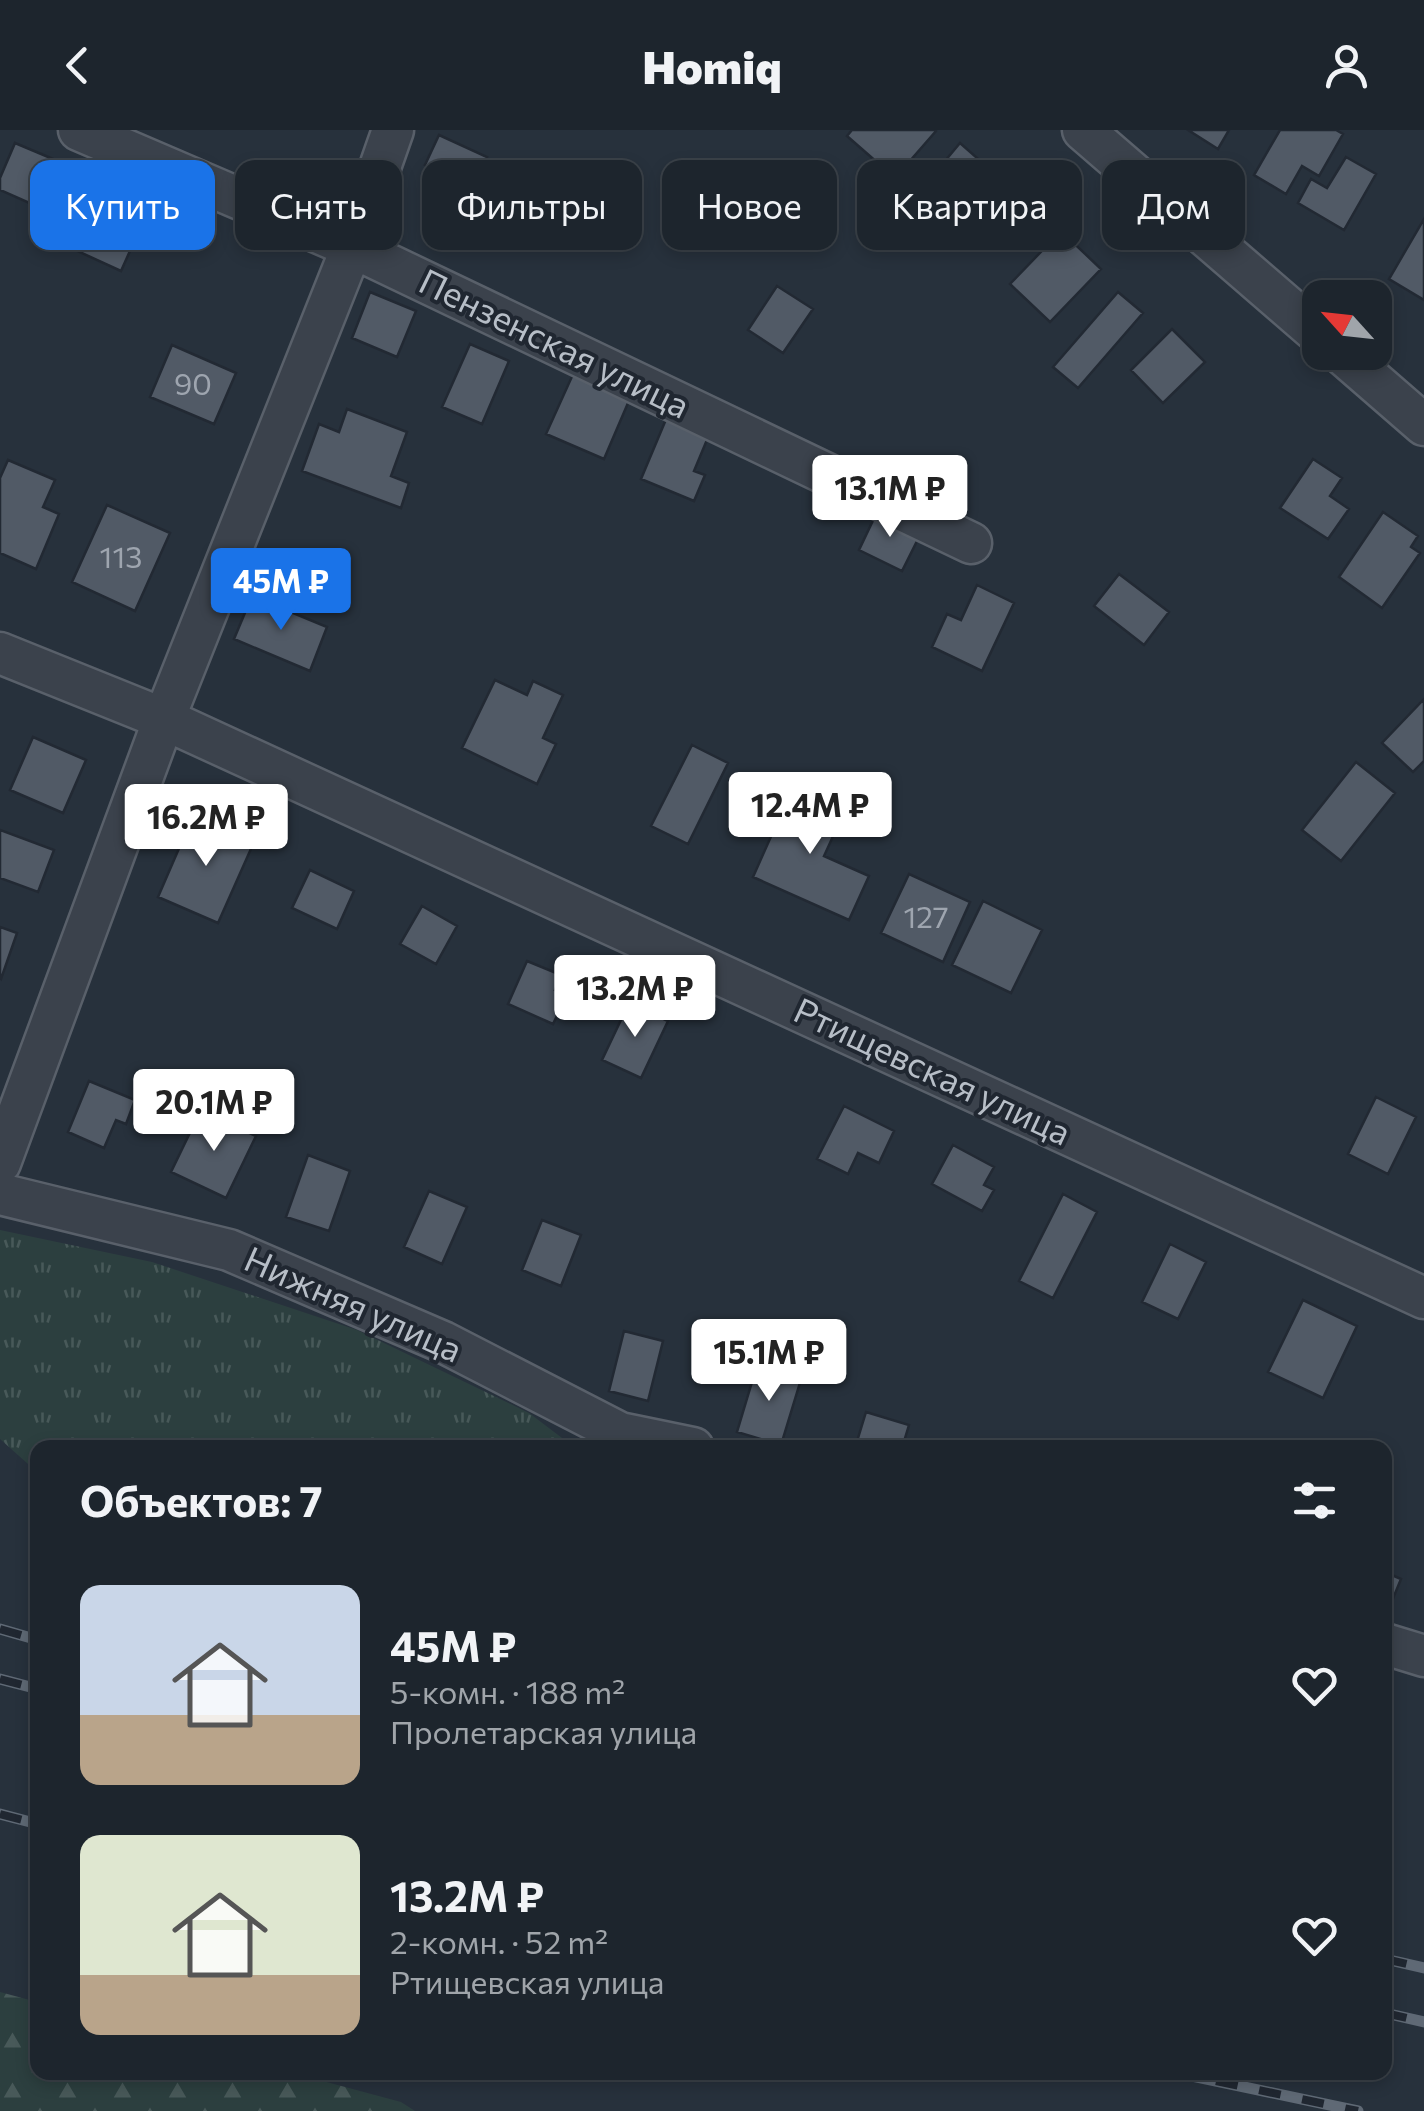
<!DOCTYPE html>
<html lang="ru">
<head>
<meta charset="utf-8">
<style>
  :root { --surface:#1d252d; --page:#2a3139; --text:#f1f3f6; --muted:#a0a5aa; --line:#3b4249; --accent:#1a73e8 }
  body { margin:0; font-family:Commissioner,sans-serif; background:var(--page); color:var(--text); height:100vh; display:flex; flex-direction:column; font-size:38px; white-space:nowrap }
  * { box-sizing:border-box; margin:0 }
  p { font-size:32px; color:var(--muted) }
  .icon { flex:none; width:55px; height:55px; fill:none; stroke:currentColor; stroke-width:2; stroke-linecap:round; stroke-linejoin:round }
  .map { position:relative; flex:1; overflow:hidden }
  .sheet { position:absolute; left:30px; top:1310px; width:1362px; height:640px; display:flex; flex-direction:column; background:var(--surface); border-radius:20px; box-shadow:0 5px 15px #0003,0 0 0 2px var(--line) }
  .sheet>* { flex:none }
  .top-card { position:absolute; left:30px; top:30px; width:1365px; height:90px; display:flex; gap:20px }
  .needle { width:65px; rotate:297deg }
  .buttons { position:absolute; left:1302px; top:150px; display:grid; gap:20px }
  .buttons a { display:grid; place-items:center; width:90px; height:90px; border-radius:20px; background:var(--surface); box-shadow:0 5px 15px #0003,0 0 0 2px var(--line); font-size:50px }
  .price { position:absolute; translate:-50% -85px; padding:0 22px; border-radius:10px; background:#fff; color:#222; font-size:32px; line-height:65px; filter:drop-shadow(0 2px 5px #0008) }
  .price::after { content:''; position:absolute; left:50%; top:60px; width:30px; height:22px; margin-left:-15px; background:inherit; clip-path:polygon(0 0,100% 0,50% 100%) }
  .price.current { background:var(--accent); color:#fff }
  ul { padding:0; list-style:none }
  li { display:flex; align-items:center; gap:30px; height:250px; padding:0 50px }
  li span { display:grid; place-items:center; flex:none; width:280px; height:200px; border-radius:20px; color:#555 }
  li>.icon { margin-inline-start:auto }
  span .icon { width:120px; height:120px; fill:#fffc; stroke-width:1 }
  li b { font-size:42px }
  h2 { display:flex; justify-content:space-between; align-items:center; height:120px; padding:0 50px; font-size:42px }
  .tag { padding:0 35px; border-radius:20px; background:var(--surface); box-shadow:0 5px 15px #0003,0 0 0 2px var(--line); font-size:35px; line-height:90px }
  .tag.current { background:var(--accent); color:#fff }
  header { display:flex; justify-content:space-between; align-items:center; height:130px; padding:0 50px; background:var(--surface); font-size:45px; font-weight:800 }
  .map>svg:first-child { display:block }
</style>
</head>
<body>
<header><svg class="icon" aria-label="back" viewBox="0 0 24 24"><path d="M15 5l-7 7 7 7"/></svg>Homiq<svg class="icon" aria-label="person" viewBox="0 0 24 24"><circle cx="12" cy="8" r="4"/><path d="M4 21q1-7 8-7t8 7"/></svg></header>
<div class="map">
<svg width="1424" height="1981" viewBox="0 0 1424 1981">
  <defs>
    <pattern id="grass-tufts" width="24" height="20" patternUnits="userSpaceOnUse" patternTransform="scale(2.5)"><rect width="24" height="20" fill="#2c3f3f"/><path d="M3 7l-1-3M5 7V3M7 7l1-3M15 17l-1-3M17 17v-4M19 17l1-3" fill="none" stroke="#485959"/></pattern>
    <pattern id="forest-firs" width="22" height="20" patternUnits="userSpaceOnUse" patternTransform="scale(2.5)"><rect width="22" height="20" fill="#2c3f3f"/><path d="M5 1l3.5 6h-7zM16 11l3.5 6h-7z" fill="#485959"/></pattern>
  </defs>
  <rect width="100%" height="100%" fill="#27313c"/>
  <!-- grass -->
  <path fill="url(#grass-tufts)" d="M0,1100l152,32 205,68 172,83 45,34 -536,1 -1,24 -37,-33z"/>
  <!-- forest -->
  <path fill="url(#forest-firs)" d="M0,1862l37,10 1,70 255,1 108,29 14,9h-415z"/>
  <!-- building -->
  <path fill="#515a66" stroke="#222933" stroke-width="2.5" d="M852,0h84v1l-41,47 -48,-42z
    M1188,0h41l-11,19z
    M1280,0h56l7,4 -24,42 -17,-10 -16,28 -32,-19z
    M439,5l48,22 -15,31 -47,-23z
    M15,13l57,24 -20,46 -52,-23v-12z
    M960,13l25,22 -35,41 -25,-21z
    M1346,27l30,17 -32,56 -46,-27 13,-24 16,9z
    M89,46l62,28 -30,67 -63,-29z
    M1005,49l37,36 -27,28 -37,-35z
    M1424,89v81l-35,-21z
    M1061,101l40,38 -51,53 -40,-38z
    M777,156l36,23 -30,44 -35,-23z
    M370,162l46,19 -19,46 -45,-19z
    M1118,162l25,21 -65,75 -25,-21z
    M1172,199l33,33 -42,41 -32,-33z
    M470,214l39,17 -27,63 -40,-17z
    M172,215l64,28 -22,51 -64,-27z
    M574,242l57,24 -27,63 -58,-25z
    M347,279l60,23 -16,44 18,7 -8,25 -99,-37 17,-47 20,8z
    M667,287l42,18 -15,36 11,4 -11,26 -53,-22z
    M1313,329l29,19 -12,18 19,13 -21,30 -48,-31z
    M8,330l47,20 -12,27 16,7 -23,55 -36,-16v-75z
    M107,375l63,28 -35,78 -63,-29z
    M878,380l44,21 -20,40 -43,-21z
    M1383,382l35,24 -7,11 9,6 -38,55 -43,-31z
    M1119,444l50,38 -25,33 -50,-39z
    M977,455l37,18 -32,68 -50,-24 15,-33 14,6z
    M252,466l75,31 -17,44 -76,-32z
    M495,550l32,15 6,-14 30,14 -20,43 13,6 -19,40 -75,-36z
    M1424,569v62l-11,11 -31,-29z
    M33,607l53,23 -23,53 -53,-23z
    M692,615l36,18 -40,81 -37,-18z
    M1356,632l39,31 -54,68 -39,-31z
    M793,657l52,23 -21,46 45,20 -20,44 -96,-43z
    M193,686l61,26 -36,81 -60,-26z
    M0,700l54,20 -16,42 -38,-14z
    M310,740l44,21 -17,38 -45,-21z
    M909,744l61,28 -27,60 -62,-29z
    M983,771l59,29 -31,63 -59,-28z
    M422,776l35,20 -21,38 -36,-20z
    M0,797l17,6 -16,46 -1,-1z
    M527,831l34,14 -6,15 12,5 -14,29 -45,-20z
    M629,873l39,18 -27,57 -39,-18z
    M89,951l46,19 -9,24 -10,-4 -12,28 -36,-16z
    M1376,967l40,20 -28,57 -40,-20z
    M844,976l50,25 -15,32 -21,-10 -10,21 -31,-15z
    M201,980l55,26 -30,62 -55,-26z
    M953,1015l41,22 -10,18 10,5 -12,21 -50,-27z
    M308,1025l42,16 -21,60 -43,-14z
    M429,1061l38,16 -25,57 -38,-17z
    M1063,1064l34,18 -44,86 -34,-17z
    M542,1090l39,15 -20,51 -39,-16z
    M1170,1114l36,18 -28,57 -36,-17z
    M1303,1170l54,26 -34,72 -55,-26z
    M624,1201l39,10 -15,60 -39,-10z
    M758,1232l44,14 -21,69 -44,-13z
    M866,1282l43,13 -7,23h-47z
    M1385,1442l16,7 -16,39z"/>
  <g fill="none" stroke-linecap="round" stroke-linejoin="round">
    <defs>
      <path id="minor" d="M79,0l273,117 619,296
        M1083,0l237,205
        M1340,222l84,73
        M0,523l164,66 1260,579
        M0,1033l164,-444 188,-472 41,-117
        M0,1064l229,56 214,92 177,91 73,15
        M1385,1514l39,12"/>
    </defs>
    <!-- minor casing -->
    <use href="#minor" stroke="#59606a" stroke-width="45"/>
    <!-- minor -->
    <use href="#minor" stroke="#3b424c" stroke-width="40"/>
    <defs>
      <path id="rail" d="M0,1499l38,11
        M0,1549l38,10
        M0,1684l38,10
        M1385,1829l39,9
        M1385,1883l39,9
        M1173,1942l185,39"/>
    </defs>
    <!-- rail casing -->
    <use href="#rail" stroke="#5f6975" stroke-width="11"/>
    <!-- rail -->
    <use href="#rail" stroke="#202731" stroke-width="8" stroke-dasharray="22" stroke-linecap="butt"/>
  </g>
  <g text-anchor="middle" stroke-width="8" stroke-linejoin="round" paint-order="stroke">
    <!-- number labels -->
    <g font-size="30" fill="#9ea5af">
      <text x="193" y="265">90</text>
      <text x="121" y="438">113</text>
      <text x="926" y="798">127</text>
    </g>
    <!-- street labels -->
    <g font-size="35" fill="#b7bec7" stroke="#202731">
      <text transform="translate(554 214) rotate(26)" y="12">Пензенская улица</text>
      <text transform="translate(932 942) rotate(25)" y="12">Ртищевская улица</text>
      <text transform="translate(353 1175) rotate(24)" y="12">Нижняя улица</text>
    </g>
  </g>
</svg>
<div class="buttons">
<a><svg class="needle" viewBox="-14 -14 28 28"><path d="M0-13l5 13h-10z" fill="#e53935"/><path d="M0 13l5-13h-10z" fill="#a0a5aa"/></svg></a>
</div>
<b class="price" style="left:890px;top:410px">13.1M ₽</b>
<b class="price current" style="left:281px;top:503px">45M ₽</b>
<b class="price" style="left:810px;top:727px">12.4M ₽</b>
<b class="price" style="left:206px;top:739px">16.2M ₽</b>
<b class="price" style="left:635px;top:910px">13.2M ₽</b>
<b class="price" style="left:214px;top:1024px">20.1M ₽</b>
<b class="price" style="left:769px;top:1274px">15.1M ₽</b>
<div class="top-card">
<a class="tag current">Купить</a>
<a class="tag">Снять</a>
<a class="tag">Фильтры</a>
<a class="tag">Новое</a>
<a class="tag">Квартира</a>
<a class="tag">Дом</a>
</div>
<section class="sheet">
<h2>Объектов: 7<svg class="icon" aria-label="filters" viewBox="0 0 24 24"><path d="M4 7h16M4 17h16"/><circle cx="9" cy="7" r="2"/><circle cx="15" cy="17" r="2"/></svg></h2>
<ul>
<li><span style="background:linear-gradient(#c9d6e8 65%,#b9a48a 0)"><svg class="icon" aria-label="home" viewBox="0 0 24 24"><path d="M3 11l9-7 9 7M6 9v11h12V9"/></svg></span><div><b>45M ₽</b><p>5-комн. · 188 m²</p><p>Пролетарская улица</p></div><svg class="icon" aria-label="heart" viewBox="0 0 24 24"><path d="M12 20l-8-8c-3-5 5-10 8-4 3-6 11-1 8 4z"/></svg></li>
<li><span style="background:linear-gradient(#dfe7d0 70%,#b9a48a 0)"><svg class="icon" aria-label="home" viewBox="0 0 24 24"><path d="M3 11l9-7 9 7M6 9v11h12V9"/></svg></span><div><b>13.2M ₽</b><p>2-комн. · 52 m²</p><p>Ртищевская улица</p></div><svg class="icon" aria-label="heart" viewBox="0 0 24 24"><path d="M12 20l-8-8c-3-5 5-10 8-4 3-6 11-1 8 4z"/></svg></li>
</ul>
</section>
</div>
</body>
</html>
